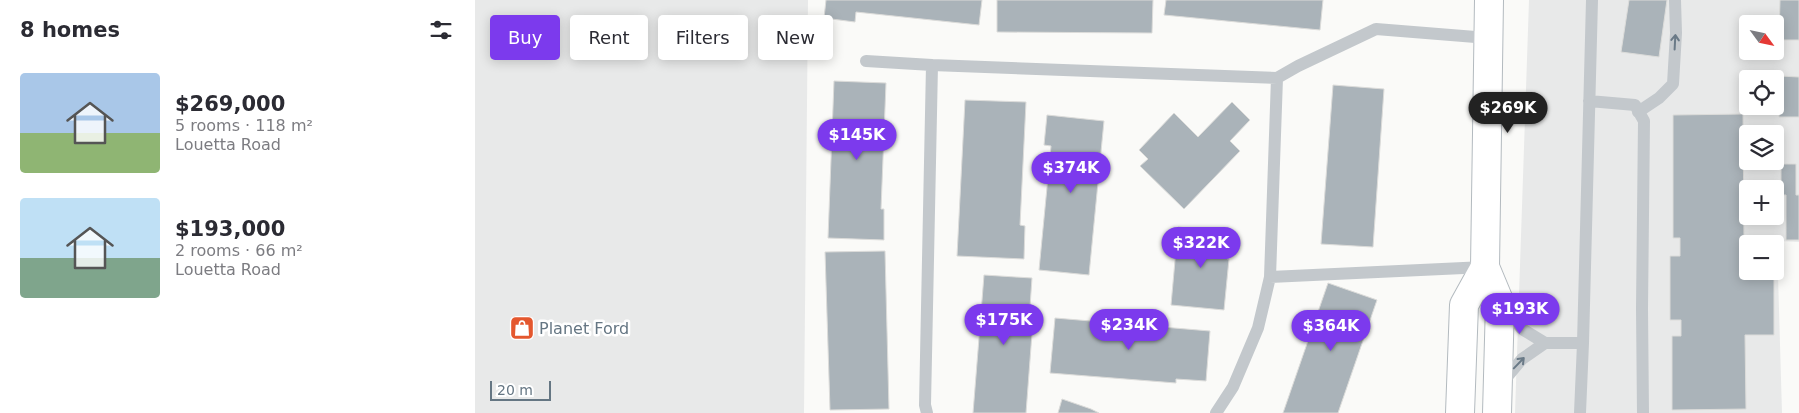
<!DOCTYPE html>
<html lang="en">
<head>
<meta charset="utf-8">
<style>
  :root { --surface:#fff; --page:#f7f7f7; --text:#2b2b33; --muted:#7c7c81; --accent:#7c3aed }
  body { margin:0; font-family:"DejaVu Sans",sans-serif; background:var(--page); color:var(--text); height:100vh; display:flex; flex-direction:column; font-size:19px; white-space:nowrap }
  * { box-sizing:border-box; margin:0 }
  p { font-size:16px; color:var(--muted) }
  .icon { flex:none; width:28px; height:28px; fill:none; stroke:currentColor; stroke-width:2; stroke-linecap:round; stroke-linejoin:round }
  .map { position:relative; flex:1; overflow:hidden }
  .sheet { display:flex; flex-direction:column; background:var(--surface); width:475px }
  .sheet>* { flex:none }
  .hud { position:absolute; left:15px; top:15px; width:475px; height:45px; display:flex; gap:10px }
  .needle { width:32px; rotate:123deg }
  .tools { position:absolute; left:1264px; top:15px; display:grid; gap:10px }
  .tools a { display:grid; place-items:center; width:45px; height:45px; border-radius:5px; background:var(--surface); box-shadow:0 2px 12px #0003; font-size:25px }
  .scale { position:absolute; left:15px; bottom:12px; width:61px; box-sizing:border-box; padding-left:5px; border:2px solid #657683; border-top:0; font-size:14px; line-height:18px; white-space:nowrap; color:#657683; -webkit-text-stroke:4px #fff; paint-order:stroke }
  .price { position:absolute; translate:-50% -42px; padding:0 11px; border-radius:18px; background:var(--accent); color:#fff; font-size:16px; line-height:32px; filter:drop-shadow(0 1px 2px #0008) }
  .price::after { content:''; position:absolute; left:50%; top:30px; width:15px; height:11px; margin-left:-8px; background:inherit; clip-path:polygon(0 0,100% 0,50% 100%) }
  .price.on { background:#222; color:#fff }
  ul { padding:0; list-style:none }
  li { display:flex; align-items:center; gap:15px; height:125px; padding:0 20px }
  li span { display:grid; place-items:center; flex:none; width:140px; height:100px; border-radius:5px; color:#555 }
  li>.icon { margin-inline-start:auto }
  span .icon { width:60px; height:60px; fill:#fffc; stroke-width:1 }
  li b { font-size:21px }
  h2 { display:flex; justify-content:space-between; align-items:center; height:60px; padding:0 20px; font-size:21px }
  .chip { padding:0 18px; border-radius:5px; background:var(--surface); box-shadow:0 2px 12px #0003; font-size:18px; line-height:45px }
  .chip.on { background:var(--accent); color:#fff }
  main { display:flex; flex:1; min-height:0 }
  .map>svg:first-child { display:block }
</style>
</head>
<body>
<main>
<section class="sheet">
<h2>8 homes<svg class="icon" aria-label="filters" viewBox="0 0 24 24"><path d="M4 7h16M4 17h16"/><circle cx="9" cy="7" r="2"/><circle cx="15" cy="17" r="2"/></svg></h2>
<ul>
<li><span style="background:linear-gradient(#a9c7e8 60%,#8fb573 0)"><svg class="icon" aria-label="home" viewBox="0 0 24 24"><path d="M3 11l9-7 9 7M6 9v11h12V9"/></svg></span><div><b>$269,000</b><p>5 rooms · 118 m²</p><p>Louetta Road</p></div></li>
<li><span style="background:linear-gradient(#bfe0f5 60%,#7fa58c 0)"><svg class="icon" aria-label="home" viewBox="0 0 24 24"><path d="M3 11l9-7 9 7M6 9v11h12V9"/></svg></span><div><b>$193,000</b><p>2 rooms · 66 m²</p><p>Louetta Road</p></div></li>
</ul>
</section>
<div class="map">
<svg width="1324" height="413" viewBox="0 0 1324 413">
  <rect width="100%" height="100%" fill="#fafaf8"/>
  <!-- built -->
  <path fill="#e8e9e9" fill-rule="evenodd" d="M0,0h333l-4,413h-329z
    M1054,0h270v242l-22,-1 5,172h-267zM1272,24h28v27h-28zM1272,79h28v27h-28zM1272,134h28v27h-28zM1272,189h28v27h-28zM1272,244h28v27h-28z"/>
  <!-- building -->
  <path fill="#aab3b9" stroke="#dcdcda" d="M351,0h156l-3,25 -123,-13 -1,10 -31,-4z
    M522,0h156l-1,33 -155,-1z
    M691,0h157l-3,30 -156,-15z
    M1154,0h38l-8,57 -38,-5z
    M1305,0h19v40h-20z
    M1305,76l19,1v40h-20z
    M359,81l52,2 -5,126h3v31l-56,-2z
    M858,85l51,4 -11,158 -52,-3z
    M490,100l61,2 -6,123 5,1 -1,33 -67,-3z
    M757,102l18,18 -20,21 10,10 -56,58 -44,-43 8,-7 -9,-9 35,-37 24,24z
    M1268,114l1,127h29v3h-26v27h27v64h-29l1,74 -74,1v-74h9v-16h-11v-64h10v-18h-7v-123z
    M572,115l57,6 -15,154 -50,-5 12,-124 -7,-1z
    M1306,164h15v31h3v45h-13v-45h-5z
    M703,227l51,5 -2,27h2l-5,51 -53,-5z
    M410,251l4,158 -59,1 -5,-158z
    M509,275l48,3 -2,29h4l-8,106h-53z
    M853,283l49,17 -39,113h-55z
    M580,318l155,13 -4,50 -30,-2v4l-126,-10z
    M587,399l29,10 8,4h-41z"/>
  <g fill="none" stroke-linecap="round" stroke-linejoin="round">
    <defs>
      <path id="secondary" d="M1014,0l-4,267 15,36 -3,110
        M985,413l4,-108 21,-38"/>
    </defs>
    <!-- secondary casing -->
    <use href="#secondary" stroke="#b3babf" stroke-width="30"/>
    <!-- service -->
    <path stroke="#c3c8cc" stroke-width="12" d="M391,61l66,4
      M1114,101l46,4 9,16 -2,188 1,104
      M1163,112l21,-14 14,-14 3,-51 -1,-33
      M795,277l215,-10
      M1028,306l19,23 23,14h38l9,-343
      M1027,383l20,-24 23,-16
      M452,413l-2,-8 7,-340 345,13 21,-12 78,-37 112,9
      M741,413l17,-26 25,-59 12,-51 7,-199
      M1105,413l3,-70"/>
    <!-- secondary -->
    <use href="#secondary" stroke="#fff" stroke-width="28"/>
  </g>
  <!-- one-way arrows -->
  <defs><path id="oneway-shaft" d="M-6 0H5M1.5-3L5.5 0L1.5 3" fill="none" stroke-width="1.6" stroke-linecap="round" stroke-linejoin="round" transform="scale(1.25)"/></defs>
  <g stroke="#6a7a87">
    <use href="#oneway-shaft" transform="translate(1200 42) rotate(-87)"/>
    <use href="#oneway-shaft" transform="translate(1044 363) rotate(-46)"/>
  </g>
  <!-- icons -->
  <defs>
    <symbol id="shop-square" viewBox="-11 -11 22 22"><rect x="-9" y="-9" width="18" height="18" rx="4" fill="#e4572e" stroke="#fff"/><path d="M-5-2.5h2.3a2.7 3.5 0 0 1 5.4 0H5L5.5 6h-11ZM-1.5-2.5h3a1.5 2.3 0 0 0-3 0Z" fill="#fff"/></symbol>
  </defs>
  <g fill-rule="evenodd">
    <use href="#shop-square" x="33" y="314" width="28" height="28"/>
  </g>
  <g text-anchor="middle" stroke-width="5" stroke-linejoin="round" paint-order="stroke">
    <!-- poi labels -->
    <g font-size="16" fill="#657683" stroke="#fff" text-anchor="start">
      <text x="64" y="334">Planet Ford</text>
    </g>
  </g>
</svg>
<div class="tools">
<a><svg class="needle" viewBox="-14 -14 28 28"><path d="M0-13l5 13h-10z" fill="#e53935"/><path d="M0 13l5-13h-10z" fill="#7c7c81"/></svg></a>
<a><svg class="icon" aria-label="locate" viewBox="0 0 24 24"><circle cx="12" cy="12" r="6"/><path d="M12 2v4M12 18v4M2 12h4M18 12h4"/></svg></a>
<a><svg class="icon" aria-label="layers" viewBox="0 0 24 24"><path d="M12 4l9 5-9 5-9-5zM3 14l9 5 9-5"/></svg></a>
<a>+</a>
<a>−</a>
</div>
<div class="scale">20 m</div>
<b class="price on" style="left:1033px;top:134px">$269K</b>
<b class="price" style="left:382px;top:161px">$145K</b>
<b class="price" style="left:596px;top:194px">$374K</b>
<b class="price" style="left:726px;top:269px">$322K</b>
<b class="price" style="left:1045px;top:335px">$193K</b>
<b class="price" style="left:529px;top:346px">$175K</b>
<b class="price" style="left:654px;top:351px">$234K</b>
<b class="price" style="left:856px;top:352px">$364K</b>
<div class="hud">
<a class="chip on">Buy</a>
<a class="chip">Rent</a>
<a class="chip">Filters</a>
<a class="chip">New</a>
</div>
</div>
</main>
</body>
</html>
